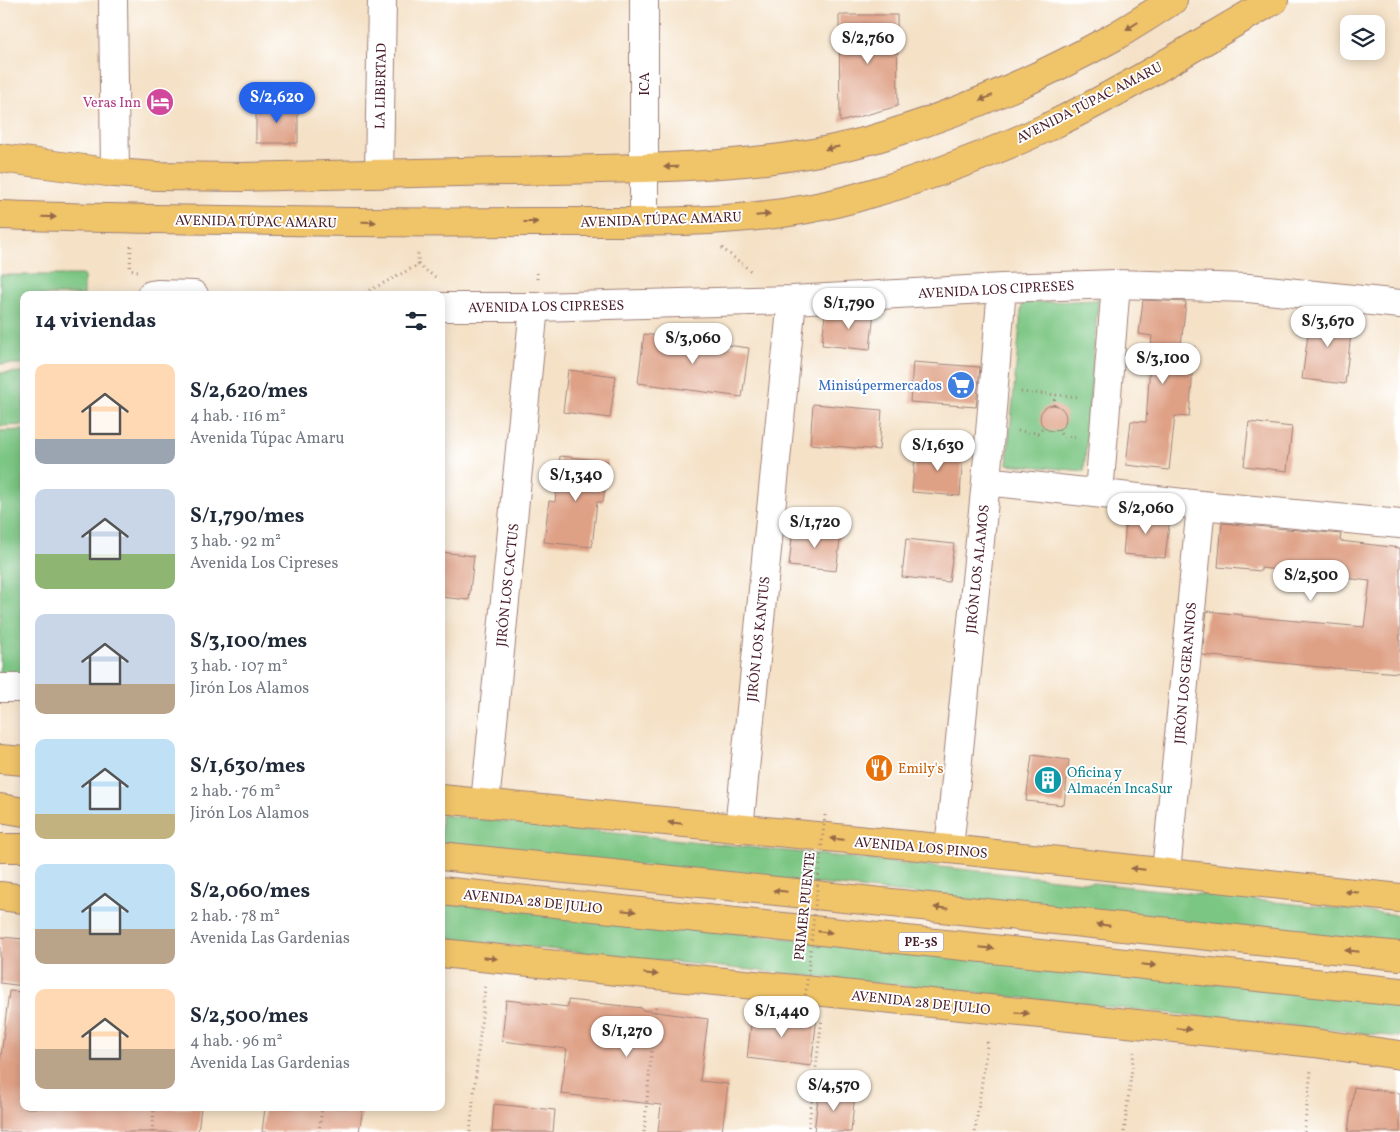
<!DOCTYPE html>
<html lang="es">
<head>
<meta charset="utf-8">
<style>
  :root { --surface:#fff; --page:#f2f2f3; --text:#1f2937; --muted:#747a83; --accent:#2563eb }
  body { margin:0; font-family:Vollkorn,serif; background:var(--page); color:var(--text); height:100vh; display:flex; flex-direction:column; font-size:19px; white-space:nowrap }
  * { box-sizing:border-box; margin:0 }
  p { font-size:16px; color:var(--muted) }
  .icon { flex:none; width:28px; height:28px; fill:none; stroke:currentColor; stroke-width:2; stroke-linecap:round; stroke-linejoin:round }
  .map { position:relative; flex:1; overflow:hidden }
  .side { position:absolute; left:20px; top:291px; width:425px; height:820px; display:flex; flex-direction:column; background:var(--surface); border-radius:10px; box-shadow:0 2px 12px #0003 }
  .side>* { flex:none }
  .controls { position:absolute; left:1340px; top:15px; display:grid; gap:10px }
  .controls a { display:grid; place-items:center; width:45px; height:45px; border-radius:10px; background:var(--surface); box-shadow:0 2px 12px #0003; font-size:25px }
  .price { position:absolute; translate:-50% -42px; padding:0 11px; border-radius:18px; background:#fff; color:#222; font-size:16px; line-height:32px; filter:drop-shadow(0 1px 2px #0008) }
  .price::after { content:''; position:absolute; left:50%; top:30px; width:15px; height:11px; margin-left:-8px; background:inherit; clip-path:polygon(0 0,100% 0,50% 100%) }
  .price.selected { background:var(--accent); color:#fff }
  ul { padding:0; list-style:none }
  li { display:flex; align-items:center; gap:15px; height:125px; padding:0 15px }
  li span { display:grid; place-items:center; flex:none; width:140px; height:100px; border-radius:10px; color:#555 }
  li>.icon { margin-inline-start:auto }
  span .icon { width:60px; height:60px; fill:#fffc; stroke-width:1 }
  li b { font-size:21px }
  h2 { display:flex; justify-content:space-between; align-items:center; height:60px; padding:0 15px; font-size:21px }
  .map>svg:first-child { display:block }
</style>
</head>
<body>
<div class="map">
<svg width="1400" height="1132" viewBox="0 0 1400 1132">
  <rect width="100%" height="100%" fill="#fff"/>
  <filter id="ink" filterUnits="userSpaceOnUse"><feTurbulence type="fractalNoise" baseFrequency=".02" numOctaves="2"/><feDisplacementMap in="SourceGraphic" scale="10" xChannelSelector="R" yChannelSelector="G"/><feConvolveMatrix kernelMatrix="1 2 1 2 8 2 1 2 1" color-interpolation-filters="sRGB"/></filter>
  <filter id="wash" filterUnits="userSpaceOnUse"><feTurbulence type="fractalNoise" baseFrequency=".0096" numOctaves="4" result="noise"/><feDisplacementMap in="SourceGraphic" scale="20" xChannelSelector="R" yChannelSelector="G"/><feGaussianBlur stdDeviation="1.12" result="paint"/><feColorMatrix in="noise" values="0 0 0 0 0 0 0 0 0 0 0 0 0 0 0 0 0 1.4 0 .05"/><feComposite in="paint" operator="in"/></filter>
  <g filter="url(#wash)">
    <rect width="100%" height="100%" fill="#f4e1c6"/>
    <!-- green -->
    <path fill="#7cc683" stroke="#637257" d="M0,275h84v20h-60v69h-24z
      M1098,300l-14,171 -77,-7 15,-161z
      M24,372v53l-24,1v-53z
      M24,430v247l-24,-1v-245z
      M441,815l959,100v30l-959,-101z
      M441,902l959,100v35l-959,-99z"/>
    <g id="blocks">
      <!-- building -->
      <path fill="#dfa186" d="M839,15h58l1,91 -58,16z
        M256,105h42v38h-42z
        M1143,300l43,2 -5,43 14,2 -6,70 -14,-1 -6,54 -43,-5 5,-44 15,1 6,-86 -13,-2z
        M874,311l-4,39 -48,-5 3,-31z
        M1311,312l42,5 -8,67 -43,-5z
        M644,334l105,14 -7,49 -104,-14z
        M913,362l67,5 -4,40 -66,-5z
        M568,370l48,6 -6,42 -47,-6z
        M813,404l69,6 -3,40 -69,-6z
        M1040 418a13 13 0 1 1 26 0a13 13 0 1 1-26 0Z
        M1249,422l43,5 -5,44 -43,-5z
        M916,447l47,4 -3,45 -48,-4z
        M560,456l48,5 -5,41h-6l-5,45 -48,-5 5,-41 6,1z
        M1127,512l43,5 -5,41 -42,-4z
        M1222,523l119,11 -1,7 60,7v125l-80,-6 -118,-12 5,-44 36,4 -1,1 122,11 6,-46 -109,-13v3l-43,-4z
        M793,528l48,5 -5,38 -47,-5z
        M906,539l48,5 -5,38 -47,-5z
        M441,552l33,4 -5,44 -28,-3z
        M1032,755l37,5 -5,45 -38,-4z
        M0,937l24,2v47l-24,-3z
        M9,991l15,1v116h177l-3,24h-198v-68z
        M506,1000l62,7v-7l74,8v2l66,9 -8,62 28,3 -6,48h-64l3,-27 -100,-11 6,-45 -65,-8z
        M753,1009l64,8 -6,49 -64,-8z
        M1354,1087l46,6v39h-52z
        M819,1089l36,4 -4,39h-37z
        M494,1104l61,6 -2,22h-61z
        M265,1108h98l-4,24h-97z"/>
    </g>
  </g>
  <g filter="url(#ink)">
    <use href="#blocks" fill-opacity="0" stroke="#9f8078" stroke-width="1"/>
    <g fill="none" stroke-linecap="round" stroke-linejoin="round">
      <defs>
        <path id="minor" d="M113,0l2,173
          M379,173l3,-173
          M644,221v-221
          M151,295l6,-1 37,1
          M441,307h95l256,-7 210,-12 114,-4 132,4 152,16
          M986,481l215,24 199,19
          M1099,493l17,-209
          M0,688h24
          M485,803l49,-496
          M739,829l53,-529
          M949,849l37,-368 16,-193
          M1166,872l35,-367"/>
        <path id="major" d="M0,158l115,15 42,3 84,1 403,-9c81,-3 165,-8 243,-33 77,-24 154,-58 225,-97 21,-12 41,-25 61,-38
          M0,215c75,3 151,4 226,5 99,2 199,3 299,2 109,-1 224,6 330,-24 66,-18 131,-42 193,-71 78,-37 151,-84 226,-127
          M0,808l24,4
          M0,848h24
          M441,856l959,100
          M441,891l959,101"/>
        <path id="highway" d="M0,759l24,2
          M441,799l508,50 451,49
          M0,896l24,3
          M441,953l696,71 177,19 86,12"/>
      </defs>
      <!-- minor casing -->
      <use href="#minor" stroke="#9f8078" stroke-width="30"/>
      <!-- major casing -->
      <use href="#major" stroke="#9f8078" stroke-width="30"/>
      <!-- highway casing -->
      <use href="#highway" stroke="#9f8078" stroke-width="30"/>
      <!-- path -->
      <path stroke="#9f8078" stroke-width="3" stroke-dasharray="1 4" stroke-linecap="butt" d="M131,246l-1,23 8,2
        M722,248l30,24
        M418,265l20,14
        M537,279v-8
        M361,295l57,-30v-15
        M1021,392l59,5
        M1054,405l1,-10
        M1058,429l4,7 14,1
        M1018,431l20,2 6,-7
        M152,1132l2,-24
        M319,1132l3,-24
        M470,1132l15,-146
        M644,1132l12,-129
        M808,1132l14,-114
        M975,1132l13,-94
        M1124,1132l10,-80
        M1304,1132l7,-61"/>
      <!-- minor -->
      <use href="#minor" stroke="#fff" stroke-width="28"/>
      <!-- major -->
      <use href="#major" stroke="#f0c469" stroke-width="28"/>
      <!-- highway -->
      <use href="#highway" stroke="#f0c469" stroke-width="28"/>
      <!-- path-bridge -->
      <path stroke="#9f8078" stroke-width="3" stroke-dasharray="1 4" stroke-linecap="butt" d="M805,1000l20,-185"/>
    </g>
    <!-- one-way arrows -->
    <defs><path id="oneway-solid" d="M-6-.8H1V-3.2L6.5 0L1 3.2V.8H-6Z" transform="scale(1.25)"/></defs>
    <g fill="#956947">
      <use href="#oneway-solid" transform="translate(1132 26) rotate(148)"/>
      <use href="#oneway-solid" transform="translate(986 98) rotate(158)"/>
      <use href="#oneway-solid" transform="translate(832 148) rotate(168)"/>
      <use href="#oneway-solid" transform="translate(671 167) rotate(178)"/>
      <use href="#oneway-solid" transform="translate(763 215) rotate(-5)"/>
      <use href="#oneway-solid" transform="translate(49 217) rotate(2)"/>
      <use href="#oneway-solid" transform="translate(369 222) rotate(1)"/>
      <use href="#oneway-solid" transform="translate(531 222)"/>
      <use href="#oneway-solid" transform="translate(675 823) rotate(-174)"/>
      <use href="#oneway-solid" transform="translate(837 839) rotate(-175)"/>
      <use href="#oneway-solid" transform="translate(1138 869) rotate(-174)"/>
      <use href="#oneway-solid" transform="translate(780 891) rotate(-174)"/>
      <use href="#oneway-solid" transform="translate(1352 892) rotate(-174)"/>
      <use href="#oneway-solid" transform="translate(941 908) rotate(-174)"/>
      <use href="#oneway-solid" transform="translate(629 911) rotate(6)"/>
      <use href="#oneway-solid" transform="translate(1103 925) rotate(-174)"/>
      <use href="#oneway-solid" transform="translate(825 932) rotate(6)"/>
      <use href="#oneway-solid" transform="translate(987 948) rotate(6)"/>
      <use href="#oneway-solid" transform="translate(1352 951) rotate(-174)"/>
      <use href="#oneway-solid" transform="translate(490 958) rotate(6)"/>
      <use href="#oneway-solid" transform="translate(1149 965) rotate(6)"/>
      <use href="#oneway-solid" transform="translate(651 974) rotate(6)"/>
      <use href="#oneway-solid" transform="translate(1022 1013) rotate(6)"/>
      <use href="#oneway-solid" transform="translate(1184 1029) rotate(6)"/>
    </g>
  </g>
  <!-- icons -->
  <defs>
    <symbol id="hotel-disc" viewBox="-11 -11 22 22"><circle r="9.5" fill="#d1479c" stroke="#fff"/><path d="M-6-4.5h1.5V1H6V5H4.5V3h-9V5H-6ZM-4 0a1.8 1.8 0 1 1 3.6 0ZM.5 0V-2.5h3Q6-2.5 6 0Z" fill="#fff"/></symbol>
    <symbol id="supermarket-disc" viewBox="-11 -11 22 22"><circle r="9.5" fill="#3f7fe0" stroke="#fff"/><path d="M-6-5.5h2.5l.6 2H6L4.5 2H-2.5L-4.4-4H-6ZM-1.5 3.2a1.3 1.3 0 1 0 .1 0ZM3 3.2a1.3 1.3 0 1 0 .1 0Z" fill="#fff"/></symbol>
    <symbol id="restaurant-disc" viewBox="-11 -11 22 22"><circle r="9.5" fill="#e8710a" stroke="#fff"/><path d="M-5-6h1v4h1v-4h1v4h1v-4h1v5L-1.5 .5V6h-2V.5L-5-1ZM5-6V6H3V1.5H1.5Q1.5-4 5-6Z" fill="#fff"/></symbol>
    <symbol id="building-disc" viewBox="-11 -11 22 22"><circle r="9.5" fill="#0f9aa8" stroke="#fff"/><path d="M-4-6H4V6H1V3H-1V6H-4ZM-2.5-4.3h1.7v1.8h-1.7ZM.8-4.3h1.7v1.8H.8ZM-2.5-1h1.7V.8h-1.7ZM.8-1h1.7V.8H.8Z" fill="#fff"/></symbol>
  </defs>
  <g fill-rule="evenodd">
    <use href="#hotel-disc" x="144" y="86" width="32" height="32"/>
    <use href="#supermarket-disc" x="945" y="369" width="32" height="32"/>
    <use href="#restaurant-disc" x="863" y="752" width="32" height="32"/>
    <use href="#building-disc" x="1032" y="764" width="32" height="32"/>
  </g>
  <g text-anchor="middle" stroke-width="4" stroke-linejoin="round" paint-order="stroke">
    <!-- shield labels -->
    <rect fill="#fff" stroke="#80626b" stroke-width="1" x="898.5" y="932.5" width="45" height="19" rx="4"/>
    <g font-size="12" font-weight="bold" fill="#4a1f2b">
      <text x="921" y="946">PE-3S</text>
    </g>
    <!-- street labels -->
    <g font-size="14" fill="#4a1f2b" stroke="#fff">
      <text transform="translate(644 84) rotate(-90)" y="5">ICA</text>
      <text transform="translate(380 86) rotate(-89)" y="5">LA LIBERTAD</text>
      <text transform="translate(1089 102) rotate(-27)" y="5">AVENIDA TÚPAC AMARU</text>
      <text transform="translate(661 219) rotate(-2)" y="5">AVENIDA TÚPAC AMARU</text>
      <text transform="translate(256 221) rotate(1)" y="5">AVENIDA TÚPAC AMARU</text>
      <text transform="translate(996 289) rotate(-3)" y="5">AVENIDA LOS CIPRESES</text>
      <text transform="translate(546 306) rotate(-1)" y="5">AVENIDA LOS CIPRESES</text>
      <text transform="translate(977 569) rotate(-84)" y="5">JIRÓN LOS ALAMOS</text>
      <text transform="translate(507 585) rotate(-84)" y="5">JIRÓN LOS CACTUS</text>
      <text transform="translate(758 639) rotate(-84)" y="5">JIRÓN LOS KANTUS</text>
      <text transform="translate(1185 673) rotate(-85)" y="5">JIRÓN LOS GERANIOS</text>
      <text transform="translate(921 847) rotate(5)" y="5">AVENIDA LOS PINOS</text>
      <text transform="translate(533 901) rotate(6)" y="5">AVENIDA 28 DE JULIO</text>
      <text transform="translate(804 906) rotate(-84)" y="5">PRIMER PUENTE</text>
      <text transform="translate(921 1002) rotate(6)" y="5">AVENIDA 28 DE JULIO</text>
    </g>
    <!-- hotel labels -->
    <g font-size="14" fill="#b23c85" stroke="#fff" text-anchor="end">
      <text x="141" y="107">Veras Inn</text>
    </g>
    <!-- shop labels -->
    <g font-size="14" fill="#366cbe" stroke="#fff" text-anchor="end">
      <text x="942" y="390">Minisúpermercados</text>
    </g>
    <!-- food labels -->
    <g font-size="14" fill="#c56008" stroke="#fff" text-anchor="start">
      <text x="898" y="773">Emily's</text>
    </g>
    <!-- culture labels -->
    <g font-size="14" fill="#0d838f" stroke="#fff" text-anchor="start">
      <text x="1067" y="777">Oficina y<tspan x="1067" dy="16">Almacén IncaSur</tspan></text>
    </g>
  </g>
</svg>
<div class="controls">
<a><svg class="icon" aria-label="layers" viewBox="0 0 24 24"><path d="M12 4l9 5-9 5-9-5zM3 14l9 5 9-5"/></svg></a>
</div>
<b class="price" style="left:868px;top:65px">S/2,760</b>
<b class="price selected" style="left:277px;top:124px">S/2,620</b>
<b class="price" style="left:849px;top:330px">S/1,790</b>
<b class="price" style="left:1328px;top:348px">S/3,670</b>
<b class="price" style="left:693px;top:365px">S/3,060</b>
<b class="price" style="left:1163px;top:385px">S/3,100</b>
<b class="price" style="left:938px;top:472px">S/1,630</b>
<b class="price" style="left:576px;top:502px">S/1,340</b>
<b class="price" style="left:1146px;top:535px">S/2,060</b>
<b class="price" style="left:815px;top:549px">S/1,720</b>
<b class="price" style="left:1311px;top:602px">S/2,500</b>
<b class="price" style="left:782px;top:1038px">S/1,440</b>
<b class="price" style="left:627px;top:1058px">S/1,270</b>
<b class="price" style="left:834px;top:1112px">S/4,570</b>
<section class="side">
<h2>14 viviendas<svg class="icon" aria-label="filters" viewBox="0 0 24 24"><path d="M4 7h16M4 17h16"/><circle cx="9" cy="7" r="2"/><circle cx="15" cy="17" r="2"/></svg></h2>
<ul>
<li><span style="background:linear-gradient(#ffd9b3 75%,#9aa5b1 0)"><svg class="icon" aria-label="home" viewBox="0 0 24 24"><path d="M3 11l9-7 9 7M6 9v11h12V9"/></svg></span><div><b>S/2,620/mes</b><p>4 hab. · 116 m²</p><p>Avenida Túpac Amaru</p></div></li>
<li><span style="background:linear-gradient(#c9d6e8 65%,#8fb573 0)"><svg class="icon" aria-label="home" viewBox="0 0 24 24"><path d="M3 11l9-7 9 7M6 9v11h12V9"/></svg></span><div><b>S/1,790/mes</b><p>3 hab. · 92 m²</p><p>Avenida Los Cipreses</p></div></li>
<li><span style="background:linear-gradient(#c9d6e8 70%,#b9a48a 0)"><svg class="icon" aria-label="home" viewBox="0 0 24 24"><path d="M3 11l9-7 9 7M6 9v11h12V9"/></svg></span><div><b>S/3,100/mes</b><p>3 hab. · 107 m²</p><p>Jirón Los Alamos</p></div></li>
<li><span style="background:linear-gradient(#bfe0f5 75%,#c2b280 0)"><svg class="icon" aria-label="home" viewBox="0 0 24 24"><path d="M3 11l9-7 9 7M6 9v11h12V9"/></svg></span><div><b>S/1,630/mes</b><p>2 hab. · 76 m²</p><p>Jirón Los Alamos</p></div></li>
<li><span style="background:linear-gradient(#bfe0f5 65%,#b9a48a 0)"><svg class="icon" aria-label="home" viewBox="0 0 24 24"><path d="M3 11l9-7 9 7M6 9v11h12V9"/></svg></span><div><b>S/2,060/mes</b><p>2 hab. · 78 m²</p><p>Avenida Las Gardenias</p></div></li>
<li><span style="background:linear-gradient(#ffd9b3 60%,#b9a48a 0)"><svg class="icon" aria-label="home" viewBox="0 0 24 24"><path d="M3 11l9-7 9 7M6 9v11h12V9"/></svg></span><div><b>S/2,500/mes</b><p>4 hab. · 96 m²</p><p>Avenida Las Gardenias</p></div></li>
</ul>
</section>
</div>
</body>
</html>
